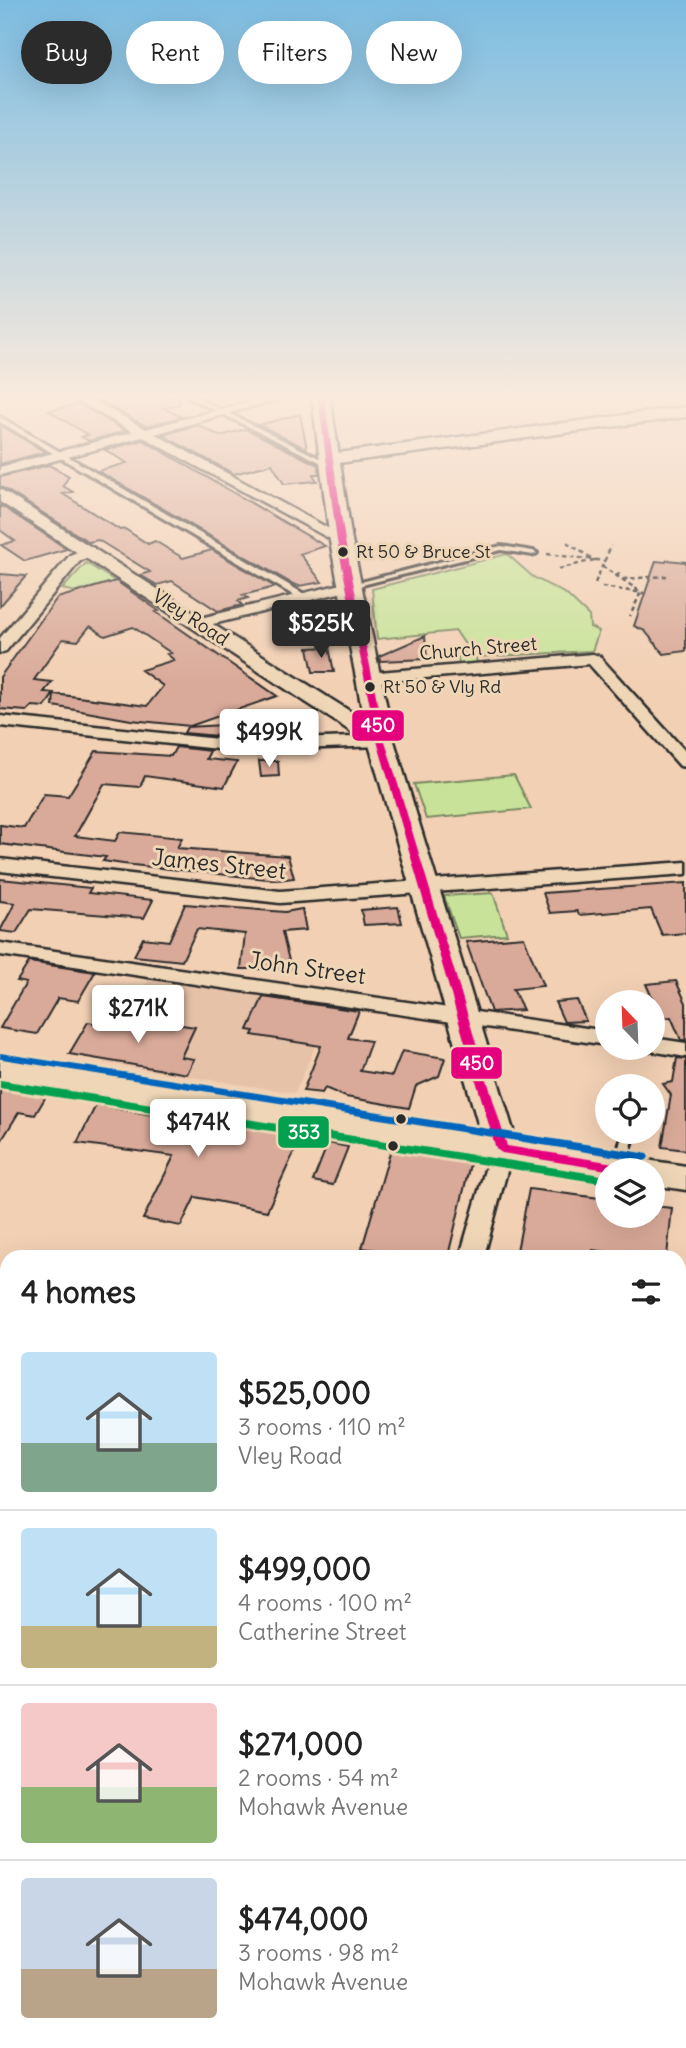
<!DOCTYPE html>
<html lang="en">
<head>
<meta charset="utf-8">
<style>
  :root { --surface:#fff; --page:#f6f6f6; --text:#222; --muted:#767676; --line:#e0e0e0; --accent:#2b2b2b }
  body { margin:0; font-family:Delius,sans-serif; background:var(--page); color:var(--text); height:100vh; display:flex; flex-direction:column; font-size:26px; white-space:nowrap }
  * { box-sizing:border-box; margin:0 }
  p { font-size:23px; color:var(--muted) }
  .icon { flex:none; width:38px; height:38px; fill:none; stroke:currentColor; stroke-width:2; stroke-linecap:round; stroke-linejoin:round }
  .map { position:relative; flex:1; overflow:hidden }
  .side { position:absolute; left:0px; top:1250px; width:686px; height:800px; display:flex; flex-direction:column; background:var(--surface); border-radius:21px 21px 0 0; box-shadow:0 7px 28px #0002 }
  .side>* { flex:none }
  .hud { position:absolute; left:21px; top:21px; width:644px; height:63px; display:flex; gap:14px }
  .needle { width:46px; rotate:337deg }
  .controls { position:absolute; left:595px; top:990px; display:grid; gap:14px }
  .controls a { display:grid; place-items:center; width:70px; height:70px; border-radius:50%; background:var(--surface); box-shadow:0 7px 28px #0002; font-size:35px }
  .price { position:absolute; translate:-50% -60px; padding:0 16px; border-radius:7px; background:#fff; color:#222; font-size:23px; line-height:46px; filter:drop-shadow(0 2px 4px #0008) }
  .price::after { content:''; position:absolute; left:50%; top:42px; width:21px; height:16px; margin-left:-10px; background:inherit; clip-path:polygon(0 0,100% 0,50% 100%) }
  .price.active { background:var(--accent); color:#fff }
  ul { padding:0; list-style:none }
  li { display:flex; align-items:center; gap:21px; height:175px; padding:0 21px }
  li+li { border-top:2px solid var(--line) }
  li span { display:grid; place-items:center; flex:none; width:196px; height:140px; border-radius:7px; color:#555 }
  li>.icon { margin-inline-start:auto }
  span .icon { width:84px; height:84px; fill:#fffc; stroke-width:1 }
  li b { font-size:30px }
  h2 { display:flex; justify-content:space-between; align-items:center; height:84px; padding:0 21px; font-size:30px }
  .tag { padding:0 24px; border-radius:32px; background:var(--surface); box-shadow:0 7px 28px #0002; font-size:24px; line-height:63px }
  .tag.active { background:var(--accent); color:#fff }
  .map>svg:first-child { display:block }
</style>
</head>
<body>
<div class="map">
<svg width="686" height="2048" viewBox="0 0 686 2048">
  <rect width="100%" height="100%" fill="#f2d0b4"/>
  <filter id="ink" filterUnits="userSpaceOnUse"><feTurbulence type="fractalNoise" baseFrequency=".0143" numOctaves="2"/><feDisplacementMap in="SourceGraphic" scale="14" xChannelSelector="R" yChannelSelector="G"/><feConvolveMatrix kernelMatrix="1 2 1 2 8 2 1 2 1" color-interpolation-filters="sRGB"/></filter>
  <g filter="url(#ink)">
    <!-- built -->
    <path fill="#e6c2a9" d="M151,975l184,26 -40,92 -192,-30z"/>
    <!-- green -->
    <path fill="#c8e399" stroke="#7a8762" stroke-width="2" d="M507,554l26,23 33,17 23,22 1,11 9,4 -7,20 -117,6 3,6 -17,2 -4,-7 11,-9 -12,-18 -79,8 -5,-50z
      M86,563l29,18 -39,11 -14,-3z
      M514,775l17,34 -105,10 -12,-35z
      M493,893l14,41 -48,4 -15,-42z
      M679,1892l7,2v154h-686v-62l7,-1v57h672z"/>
    <!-- building -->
    <path fill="#d9aa99" stroke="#2b2b2b" stroke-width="2" d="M107,397h72l1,7 -17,4 19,9 -36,9 -49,-26z
      M78,404l48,27 -37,10 -7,-4 6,-2 -39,-24z
      M300,414l7,35 -48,-24z
      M0,425l45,27 -45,12z
      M198,425l22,11 26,-7 72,36 1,9h-6l4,7 -33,3 -12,-20 -38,10 -72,-39z
      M143,440l182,106 -25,8 22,28 -23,4 -8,-3 -193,-112 29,-8 -22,-13z
      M49,465l20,11 -6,10 10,6 -10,2 57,36 5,-1 23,15 7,-3 28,17 29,-8 63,37 -32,8 5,3 -10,3 4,4 -24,6 -46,-30 -15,4 -17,-10 10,-3 -52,-32 -9,2 -89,-56v-9z
      M0,505l67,44 -42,12 -24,-16 14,-4 -15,-11z
      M667,560l19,2v89l-22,3 -19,-23 -11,-5 22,-65 10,1z
      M0,574l26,2 -26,30z
      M116,581l43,30 -3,1 121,84 -87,30 -59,-6 -78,-14 1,-12 93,12 16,-20 -22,-16 33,-10 -7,-6 4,-1 -38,-26 -28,9 -15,-10 -12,15 -15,-2 -29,41 18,2 -8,10 10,1 -9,14 -13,-1 -5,5 -27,-2v-32l57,-79z
      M425,636l2,23 -47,2 -1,-5z
      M329,647l5,25h-21l-5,-24z
      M223,725l-5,11 -34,-3 3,-6z
      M176,747l34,4 -4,8 31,3 -13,25 -79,-11 -5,11 -36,-3 -29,52 40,5 5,-9 62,6 -5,10 111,8 6,22 -17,2 -154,-16 -20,-3 3,-4 -106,-13v-19l24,3 20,-34 24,2 28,-45 75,5z
      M259,761h19l1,15 -18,1z
      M0,879l91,9 -3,5 65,7 -9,18 -113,-9 -15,24 -16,-2 15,-28 -15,-2z
      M686,883v50l-24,2 -11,-26 -72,6 -2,-4 -27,2 -7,-20z
      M185,904l100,8 17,-3 4,21 -24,2 9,37h-50l4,-35 -48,-5 -15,32 -48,-5 9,-18 26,3z
      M398,907l4,16 -38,2 -3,-15z
      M524,937l19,49 -30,3 10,21 -32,2 -25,-70z
      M29,962l66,10 -17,29 -20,-3 -21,36 -37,-6 26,-45 -9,-2z
      M676,981l10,22v37h-5l-10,-23 -10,1 -15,-34z
      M263,997l96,14 -11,27 23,3 -11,30 32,5 10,-25 43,7 -6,18 -23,10 -7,22 -63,-11 -21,-9 -3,5 -19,-2 18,-45 -69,-11 2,-4 -6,-1z
      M577,1000l9,21 -22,1 -9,-20z
      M137,1018l58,9 -14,30 13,2 -7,15 -118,-20 19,-32 44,7z
      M677,1058l9,1v91l-24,-3 9,-52 -8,-11 10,-2z
      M0,1084l48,9 -13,22 -16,-3 -19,31z
      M96,1105l141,25 2,-6 63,11 -35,76 -72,-14 -14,29 -38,-7 31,-63 -97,-13z
      M328,1143l20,4 -15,38 -20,-4z
      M391,1149l80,11 -23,96h-31l-55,-8z
      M529,1189l78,10v17h46v-10l19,2 -5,48h-30l-44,-6 -1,6h-76z"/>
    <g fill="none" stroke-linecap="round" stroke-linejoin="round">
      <defs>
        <path id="lane" d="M188,397h8l137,68 -5,1z
          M0,417l306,178 1,2 -7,2 -300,-177z
          M501,546l32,5 4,2 -4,2 -32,-5 -151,38 -4,-2z
          M623,1132h12l-9,35 -2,3 -5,1 -5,-4z"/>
        <path id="street" d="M71,397h16l59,32 120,-32h21l-132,37 193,105 -12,3 -193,-105 -143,38v-8l133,-35z
          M89,547l5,1v6l-14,7 -74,90 -6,2v-15l70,-83z
          M350,582l7,4 -2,3 -154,38 -8,-5 3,-3z
          M593,654l6,2 87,96v15l-6,-1 -91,-102 -222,19 -8,-5 8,-5z
          M0,716l237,25 144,-5 8,5 -8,5 -144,5 -237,-25z
          M0,859l280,32 406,-29v12l-406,29 -280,-32z
          M0,943l607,88v14l-607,-90z
          M653,1038l33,5v14l-41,-7 8,-2z
          M502,1141l8,3 3,5 -29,107h-24l31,-107 3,-5z
          M0,1328l7,1v20l-7,-1z
          M679,1454l7,1v22l-7,-1z
          M0,1703l7,2v28l-7,-2z
          M679,1862l7,2v32l-7,-2z
          M7,1951v34l-7,1v-34z"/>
        <path id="secondary" d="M686,407v10l-356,47 -9,-5 9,-5z
          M0,489l389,247 3,5 -11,7 -8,-2 -373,-244z"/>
        <path id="primary" d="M312,397h18l22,144 42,200 122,399 170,26v24l-33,-5v-14h-46v6l-607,-97v-20l481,74 -113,-393 -38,-200z"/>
      </defs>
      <!-- lane casing -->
      <use href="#lane" stroke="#2b2b2b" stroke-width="6"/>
      <!-- street casing -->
      <use href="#street" stroke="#2b2b2b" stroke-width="5"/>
      <!-- secondary casing -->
      <use href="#secondary" stroke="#2b2b2b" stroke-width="5"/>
      <!-- primary casing -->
      <use href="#primary" stroke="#2b2b2b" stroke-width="5"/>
      <!-- path -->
      <path stroke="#2b2b2b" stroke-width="2.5" stroke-dasharray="4.5 3.5" stroke-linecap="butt" d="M547,554l58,7
        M602,566l39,26 -11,24
        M559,569l35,-9 -29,-19
        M617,576l5,-6
        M623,579l44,-3
        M595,583l16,-37
        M602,587l42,6"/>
      <!-- lane -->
      <use href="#lane" fill="#eed6b6" fill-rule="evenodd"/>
      <!-- street -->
      <use href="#street" fill="#eed6b6" fill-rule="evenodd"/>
      <!-- secondary -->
      <use href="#secondary" fill="#eed6b6" fill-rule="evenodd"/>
      <!-- primary -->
      <use href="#primary" fill="#eed6b6" fill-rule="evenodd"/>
      <defs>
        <path id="bus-1" d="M318,397h6l21,144 40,200 122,405 132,21 6,4h-32l-111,-18 -6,-4 -119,-408 -40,-200z"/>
        <path id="bus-2" d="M0,1080l607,96v8l-607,-96z"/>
        <path id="bus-3" d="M0,1053l643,100 4,1 2,3 -2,3 -4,1 -641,-102h-2z"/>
      </defs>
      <!-- bus-1 casing -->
      <use href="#bus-1" stroke="#eed6b6" stroke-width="6"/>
      <!-- bus-2 casing -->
      <use href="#bus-2" stroke="#eed6b6" stroke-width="6"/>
      <!-- bus-3 casing -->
      <use href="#bus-3" stroke="#eed6b6" stroke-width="6"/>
      <!-- bus-1 -->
      <use href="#bus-1" fill="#e5007d" fill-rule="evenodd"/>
      <!-- bus-2 -->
      <use href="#bus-2" fill="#02a04f" fill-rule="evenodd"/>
      <!-- bus-3 -->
      <use href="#bus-3" fill="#0065bd" fill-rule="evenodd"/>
    </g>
  </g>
  <!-- sky -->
  <linearGradient id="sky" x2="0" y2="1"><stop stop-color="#7cbce1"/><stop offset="0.58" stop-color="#f9eadd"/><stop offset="1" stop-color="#f9eadd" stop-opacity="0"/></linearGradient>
  <rect width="686" height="684" fill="url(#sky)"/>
  <!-- markers -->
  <g fill="#2b2b2b" stroke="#eed6b6" stroke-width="2.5">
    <circle cx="343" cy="552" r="6"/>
    <circle cx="370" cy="687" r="6"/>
    <circle cx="401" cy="1119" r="6"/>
    <circle cx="393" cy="1146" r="6"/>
  </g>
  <g text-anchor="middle" stroke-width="6" stroke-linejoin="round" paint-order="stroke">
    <!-- far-bus labels -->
    <g font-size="18" fill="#2b2b2b" stroke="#eed6b6" text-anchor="start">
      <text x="356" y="558">Rt 50 &amp; Bruce St</text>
      <text x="383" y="693">Rt 50 &amp; Vly Rd</text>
    </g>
    <!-- far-street labels -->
    <g font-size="19" fill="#2b2b2b" stroke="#eed6b6">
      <text transform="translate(191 617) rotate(33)" y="7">Vley Road</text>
      <text transform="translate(478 648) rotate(-5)" y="7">Church Street</text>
    </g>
    <!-- street labels -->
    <g font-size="23" fill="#2b2b2b" stroke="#eed6b6">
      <text transform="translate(219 864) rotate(6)" y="8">James Street</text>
      <text transform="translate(307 968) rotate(8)" y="8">John Street</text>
    </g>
  </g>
  <g stroke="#eed6b6" stroke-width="2.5">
    <rect x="351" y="709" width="54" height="33" rx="7" fill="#e5007d"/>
    <rect x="450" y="1046" width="53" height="34" rx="7" fill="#e5007d"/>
    <rect x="277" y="1115" width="53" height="34" rx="7" fill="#02a04f"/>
  </g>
  <g font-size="19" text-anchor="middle" font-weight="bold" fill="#fff">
    <text x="378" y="732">450</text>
    <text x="477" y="1070">450</text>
    <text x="304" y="1139">353</text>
  </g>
</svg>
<div class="controls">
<a><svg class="needle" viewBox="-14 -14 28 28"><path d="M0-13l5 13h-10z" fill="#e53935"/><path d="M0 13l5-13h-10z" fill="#767676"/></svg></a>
<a><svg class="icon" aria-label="locate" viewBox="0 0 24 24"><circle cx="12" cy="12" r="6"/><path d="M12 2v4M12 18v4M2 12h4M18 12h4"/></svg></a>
<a><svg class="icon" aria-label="layers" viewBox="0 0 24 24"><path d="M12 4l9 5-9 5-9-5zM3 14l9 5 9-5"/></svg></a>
</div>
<b class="price active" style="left:321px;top:660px">$525K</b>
<b class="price" style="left:269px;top:769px">$499K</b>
<b class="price" style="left:138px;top:1045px">$271K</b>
<b class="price" style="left:198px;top:1159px">$474K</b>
<div class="hud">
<a class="tag active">Buy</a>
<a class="tag">Rent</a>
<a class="tag">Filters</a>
<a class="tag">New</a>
</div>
<section class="side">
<h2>4 homes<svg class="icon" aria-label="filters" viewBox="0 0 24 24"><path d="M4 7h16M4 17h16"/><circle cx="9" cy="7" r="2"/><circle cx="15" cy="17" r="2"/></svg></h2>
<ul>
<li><span style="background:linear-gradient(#bfe0f5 65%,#7fa58c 0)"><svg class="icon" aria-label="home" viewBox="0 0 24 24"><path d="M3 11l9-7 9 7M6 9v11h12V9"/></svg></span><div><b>$525,000</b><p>3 rooms · 110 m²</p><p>Vley Road</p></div></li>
<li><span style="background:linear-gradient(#bfe0f5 70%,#c2b280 0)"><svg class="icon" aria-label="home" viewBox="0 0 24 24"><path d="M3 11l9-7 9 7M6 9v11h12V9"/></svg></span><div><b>$499,000</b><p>4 rooms · 100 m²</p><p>Catherine Street</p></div></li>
<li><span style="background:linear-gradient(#f6c9c9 60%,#8fb573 0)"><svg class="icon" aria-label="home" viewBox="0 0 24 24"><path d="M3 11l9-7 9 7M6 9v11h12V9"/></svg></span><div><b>$271,000</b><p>2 rooms · 54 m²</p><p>Mohawk Avenue</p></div></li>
<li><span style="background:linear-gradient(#c9d6e8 65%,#b9a48a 0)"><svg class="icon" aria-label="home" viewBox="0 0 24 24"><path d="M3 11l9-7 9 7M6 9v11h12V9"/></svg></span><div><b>$474,000</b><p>3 rooms · 98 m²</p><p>Mohawk Avenue</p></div></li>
</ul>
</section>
</div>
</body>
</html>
